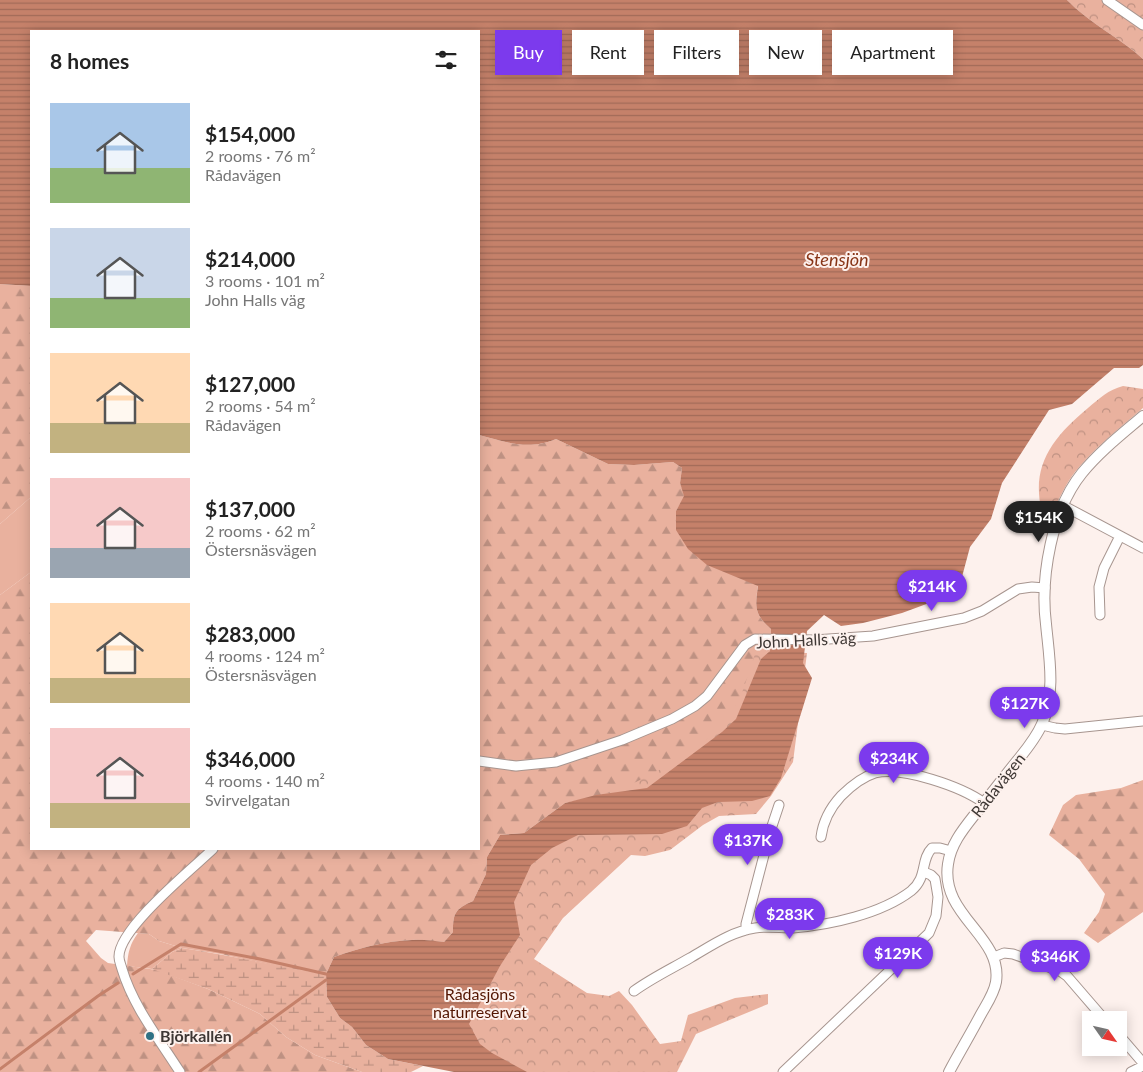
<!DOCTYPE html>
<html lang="en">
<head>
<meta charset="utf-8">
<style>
  :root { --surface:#fff; --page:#f6f6f6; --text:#222; --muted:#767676; --accent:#7c3aed }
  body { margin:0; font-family:Lato,sans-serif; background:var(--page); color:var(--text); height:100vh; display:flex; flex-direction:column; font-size:19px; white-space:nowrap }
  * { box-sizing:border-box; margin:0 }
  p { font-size:16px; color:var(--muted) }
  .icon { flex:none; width:28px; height:28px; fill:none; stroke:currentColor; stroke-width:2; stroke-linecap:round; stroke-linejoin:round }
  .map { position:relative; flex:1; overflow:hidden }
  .side { position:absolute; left:30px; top:30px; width:450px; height:820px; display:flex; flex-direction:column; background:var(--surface); border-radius:0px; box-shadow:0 2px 12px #0003 }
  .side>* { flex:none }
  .guide { position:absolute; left:495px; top:30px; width:475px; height:45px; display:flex; gap:10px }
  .needle { width:32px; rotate:124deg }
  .buttons { position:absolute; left:1082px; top:1011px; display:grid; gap:10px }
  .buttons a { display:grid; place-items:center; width:45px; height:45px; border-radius:0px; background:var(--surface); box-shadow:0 2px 12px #0003; font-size:25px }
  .price { position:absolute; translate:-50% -42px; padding:0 11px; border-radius:18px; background:var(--accent); color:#fff; font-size:16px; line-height:32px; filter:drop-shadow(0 1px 2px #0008) }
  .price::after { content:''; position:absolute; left:50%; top:30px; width:15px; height:11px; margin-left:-8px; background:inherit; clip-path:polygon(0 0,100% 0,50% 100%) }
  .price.selected { background:#222; color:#fff }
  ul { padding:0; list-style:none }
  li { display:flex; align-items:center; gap:15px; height:125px; padding:0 20px }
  li span { display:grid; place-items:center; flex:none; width:140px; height:100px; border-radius:0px; color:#555 }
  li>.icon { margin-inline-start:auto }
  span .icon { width:60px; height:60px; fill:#fffc; stroke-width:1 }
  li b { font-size:21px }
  h2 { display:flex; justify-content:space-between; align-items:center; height:60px; padding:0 20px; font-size:21px }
  .chip { padding:0 18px; border-radius:0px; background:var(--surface); box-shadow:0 2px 12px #0003; font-size:18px; line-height:45px }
  .chip.selected { background:var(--accent); color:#fff }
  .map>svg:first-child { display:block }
</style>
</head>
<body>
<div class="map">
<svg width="1143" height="1072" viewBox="0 0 1143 1072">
  <defs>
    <pattern id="forest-firs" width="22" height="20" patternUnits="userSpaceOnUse" patternTransform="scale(1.25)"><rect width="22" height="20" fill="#e9b19e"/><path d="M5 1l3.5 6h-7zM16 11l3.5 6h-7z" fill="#be9182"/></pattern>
    <pattern id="wetland-marsh" width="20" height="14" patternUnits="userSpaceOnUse" patternTransform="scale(1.25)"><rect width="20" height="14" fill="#e9b19e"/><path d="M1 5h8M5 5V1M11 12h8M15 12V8" fill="none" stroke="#be9182"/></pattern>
    <pattern id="park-crowns" width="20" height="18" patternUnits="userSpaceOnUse" patternTransform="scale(1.25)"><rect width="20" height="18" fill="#e9b19e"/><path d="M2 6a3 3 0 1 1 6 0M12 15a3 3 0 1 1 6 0" fill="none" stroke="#be9182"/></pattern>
    <pattern id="water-rules" width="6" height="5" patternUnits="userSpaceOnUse" patternTransform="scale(1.25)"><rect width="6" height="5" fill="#c5816a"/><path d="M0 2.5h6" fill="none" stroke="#a16a58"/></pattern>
  </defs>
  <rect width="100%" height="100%" fill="#fdf1ed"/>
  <!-- green -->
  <path fill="#e9b19e" d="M31,497v75l-31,23v-71z
    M138,933l11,1 10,7 23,7 -10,4 -20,17 -25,-3c1,-14 3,-22 11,-33z"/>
  <!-- forest -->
  <path fill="url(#forest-firs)" d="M0,284l31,2v211l-31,27z
    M479,435c28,7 48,16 77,4l52,25 26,1 39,-3 9,6 -2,15 5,13 -9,15 60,64 22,10c-3,22 -4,29 13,44l-1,22 -9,8 -25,60 -41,34 -72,38 -58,12 -41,30 -24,2 -13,22 -1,17 -13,27c-18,8 -20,12 -20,31l-9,10c-11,0 -22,-3 -32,-2 -27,1 -53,8 -78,17l-8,17 -36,-5 -70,-15 -38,-6 -23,-7 -10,-7 -53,-4 -10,11 15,17 7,5 49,7 51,19 52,25 26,23 29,18 47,17h-362v-477l31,-23v277h448z
    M1143,780v132l-45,31 -14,-10 15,-21 6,-18 -26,-35 -30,-24 14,-30 13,-10 45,-7z"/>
  <!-- wetland -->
  <path fill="url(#wetland-marsh)" d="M182,948c49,7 96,19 144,26l1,23 13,21 12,9 14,18 22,14 35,7 -12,6h-49l-47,-17 -29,-18 -26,-23 -52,-25 -56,-20 20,-17z"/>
  <!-- park -->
  <path fill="url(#park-crowns)" d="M1067,0h76v59c-24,-22 -54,-36 -76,-59z
    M1123,386l20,3v19c-23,20 -49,40 -68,64 -10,13 -17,29 -24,44h-8c-14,-49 9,-78 45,-108 12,-10 20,-18 35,-22z
    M756,651l51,2 -14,109 -22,34 -15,18 -37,2 -16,9 -33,25 -25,6 -14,-1 -68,63 -29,41 53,34 22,3 10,-5 13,14 28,39 21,-3 7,-26 47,-17 33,-4v10l-72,30 -19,38h-219l-14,-128 10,-11 70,-99 71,-37 41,-15 35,-18 39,-27 21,-21 12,-26z"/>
  <!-- water -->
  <path fill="url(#water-rules)" d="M0,0h1067c22,23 52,37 76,59v306l-4,3h-25l-42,36 -23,6 -47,73 -11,36 -21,28 -11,41 -19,11 -38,14 -39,10 -22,3 -17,-11 -17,16 -4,32 9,15 -31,100 -11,18 -18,5 -34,1 -16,6 -15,18 -25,8 -84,1 -26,13 -21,17 -17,37 6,33 -20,31 -31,58 11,20 12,9 35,19h-73l-66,-13 -22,-14 -14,-18 -12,-9 -13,-21 -1,-23 8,-17c25,-9 51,-16 78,-17 10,-1 21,1 32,2l9,-10c0,-19 2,-23 20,-31l13,-27 1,-17 13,-22 24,-2 41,-30 31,-8 51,-7 75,-56 14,-13 25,-60 9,-8 1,-22c-17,-15 -16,-22 -13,-43l-51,-21 -19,-16 -12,-19v-19l8,-15 -4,-13 2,-15 -9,-6 -39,3 -26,-1 -52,-25c-29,12 -49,3 -77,-4v-404h-448v255l-31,-2z"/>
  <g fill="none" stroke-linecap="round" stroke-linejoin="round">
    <!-- stream -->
    <path stroke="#c5816a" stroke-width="3" d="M133,974l48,-30 79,15 66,15
      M0,1069l98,-73 20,-13
      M199,1072l127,-92"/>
    <defs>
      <path id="minor" d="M1107,0l36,25
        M1064,506l79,42
        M1100,615l-1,-28 5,-19 16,-32
        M1042,725l13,3 10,1 78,-8
        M479,761l37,5 40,-4 66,-22 50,-21 23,-13 12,-10 38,-51 10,-6 59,1 59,-4 91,-18 18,-7 36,-22 14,-2 13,1
        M821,837c2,-16 9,-29 20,-41 9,-9 21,-19 34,-23 28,-7 87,14 109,30
        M746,930v-6l24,-92 9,-27
        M994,957l10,-4 9,1 47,17 7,5 38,44
        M634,991c18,-13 37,-22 56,-33 21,-12 40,-26 65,-30 12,-2 25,0 38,0 37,-3 88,-14 118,-37 17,-14 9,-31 21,-43h8l11,3
        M1119,1035l24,28
        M180,1072c-21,-33 -47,-66 -58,-103 -1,-4 -3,-8 -3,-12 -1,-28 73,-88 94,-108
        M783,1072l146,-139 7,-17 2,-19 -3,-18 -4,-4 -7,-3
        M1131,1072l12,-6"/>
      <path id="tertiary" d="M949,1072c10,-19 21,-37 31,-56 6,-11 14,-22 16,-34 7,-46 -56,-66 -48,-118 3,-22 18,-38 31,-55 13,-16 25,-32 38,-48 9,-11 19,-23 25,-37 14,-31 7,-68 4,-100 -6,-47 6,-114 36,-151 18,-22 40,-39 61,-57"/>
    </defs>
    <!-- minor casing -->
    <use href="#minor" stroke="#a7958f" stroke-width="11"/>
    <!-- tertiary casing -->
    <use href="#tertiary" stroke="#a7958f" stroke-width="12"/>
    <!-- minor -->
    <use href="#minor" stroke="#fff" stroke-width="9"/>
    <!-- tertiary -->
    <use href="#tertiary" stroke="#fff" stroke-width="10"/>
  </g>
  <!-- markers -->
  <circle fill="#2f7184" stroke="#fdf1ed" stroke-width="2" cx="150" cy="1036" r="5"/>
  <g text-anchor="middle" stroke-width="4" stroke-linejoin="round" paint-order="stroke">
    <!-- street labels -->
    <g font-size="16" fill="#3e3734" stroke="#fdf1ed">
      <text transform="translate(806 640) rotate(-3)" y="6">John Halls väg</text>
      <text transform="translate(998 785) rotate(-52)" y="6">Rådavägen</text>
    </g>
    <!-- park labels -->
    <g font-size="16" fill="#531500" stroke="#fdf1ed">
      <text x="480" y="1000">Rådasjöns<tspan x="480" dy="18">naturreservat</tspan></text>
    </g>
    <!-- poi labels -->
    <g font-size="16" font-weight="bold" fill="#3e3734" stroke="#fdf1ed" text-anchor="start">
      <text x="160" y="1042">Björkallén</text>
    </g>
    <!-- water labels -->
    <g font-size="18" font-style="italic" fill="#873416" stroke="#fdf1ed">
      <text x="837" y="266">Stensjön</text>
    </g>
  </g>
</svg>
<div class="buttons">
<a><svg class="needle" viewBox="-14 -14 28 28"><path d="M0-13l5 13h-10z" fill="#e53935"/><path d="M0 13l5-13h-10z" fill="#767676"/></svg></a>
</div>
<b class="price selected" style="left:1039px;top:543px">$154K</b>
<b class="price" style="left:932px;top:612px">$214K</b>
<b class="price" style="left:1025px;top:729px">$127K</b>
<b class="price" style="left:894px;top:784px">$234K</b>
<b class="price" style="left:748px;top:866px">$137K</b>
<b class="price" style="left:790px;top:940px">$283K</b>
<b class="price" style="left:898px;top:979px">$129K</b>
<b class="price" style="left:1055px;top:982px">$346K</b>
<div class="guide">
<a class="chip selected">Buy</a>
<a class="chip">Rent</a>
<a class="chip">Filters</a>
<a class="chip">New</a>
<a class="chip">Apartment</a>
</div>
<section class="side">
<h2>8 homes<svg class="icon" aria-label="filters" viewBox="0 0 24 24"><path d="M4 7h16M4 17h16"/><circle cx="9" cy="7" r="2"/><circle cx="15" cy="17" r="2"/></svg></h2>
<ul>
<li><span style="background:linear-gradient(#a9c7e8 65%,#8fb573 0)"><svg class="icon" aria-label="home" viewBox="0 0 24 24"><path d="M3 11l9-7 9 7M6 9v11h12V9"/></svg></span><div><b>$154,000</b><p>2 rooms · 76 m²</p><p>Rådavägen</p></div></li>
<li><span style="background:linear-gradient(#c9d6e8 70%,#8fb573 0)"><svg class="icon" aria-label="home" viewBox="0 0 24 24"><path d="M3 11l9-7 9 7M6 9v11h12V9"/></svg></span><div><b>$214,000</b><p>3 rooms · 101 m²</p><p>John Halls väg</p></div></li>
<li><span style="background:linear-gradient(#ffd9b3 70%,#c2b280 0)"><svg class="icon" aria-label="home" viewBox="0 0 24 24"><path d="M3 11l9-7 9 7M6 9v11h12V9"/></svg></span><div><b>$127,000</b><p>2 rooms · 54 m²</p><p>Rådavägen</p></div></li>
<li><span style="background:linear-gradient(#f6c9c9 70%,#9aa5b1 0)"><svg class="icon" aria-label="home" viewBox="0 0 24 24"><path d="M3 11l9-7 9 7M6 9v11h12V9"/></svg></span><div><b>$137,000</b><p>2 rooms · 62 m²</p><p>Östersnäsvägen</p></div></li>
<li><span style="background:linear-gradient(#ffd9b3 75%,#c2b280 0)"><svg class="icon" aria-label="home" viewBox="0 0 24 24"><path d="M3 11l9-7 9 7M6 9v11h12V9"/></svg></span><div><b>$283,000</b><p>4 rooms · 124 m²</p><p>Östersnäsvägen</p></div></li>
<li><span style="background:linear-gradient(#f6c9c9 75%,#c2b280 0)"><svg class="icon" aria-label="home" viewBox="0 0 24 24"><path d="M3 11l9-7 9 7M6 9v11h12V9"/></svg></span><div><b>$346,000</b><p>4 rooms · 140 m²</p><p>Svirvelgatan</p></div></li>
</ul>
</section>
</div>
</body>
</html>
